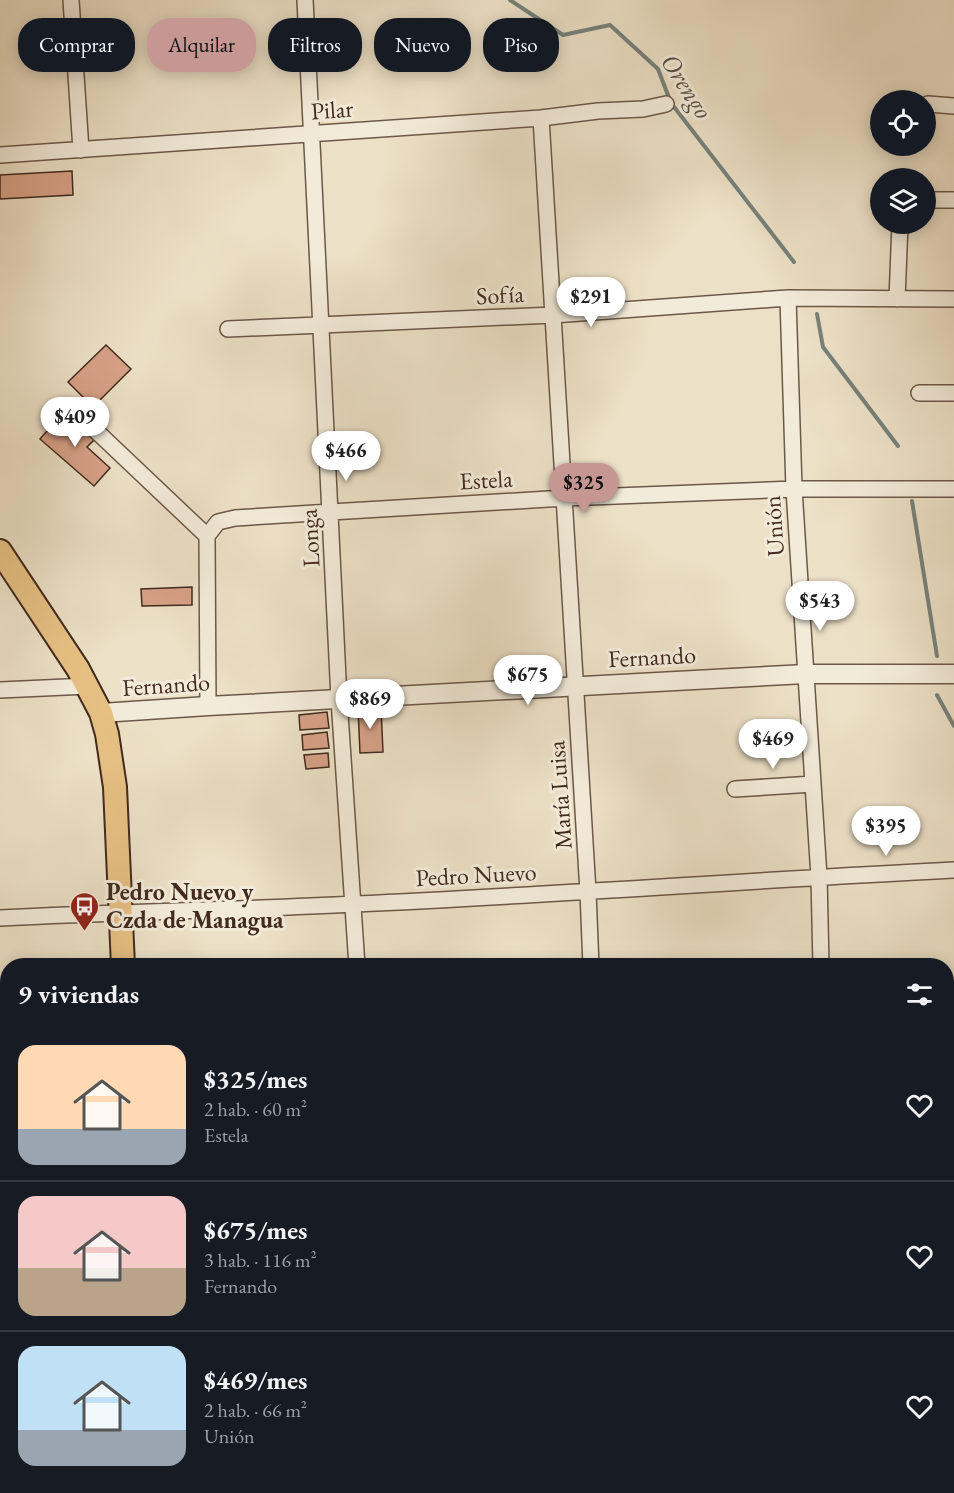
<!DOCTYPE html>
<html lang="es">
<head>
<meta charset="utf-8">
<style>
  :root { --surface:#171b24; --page:#20242c; --text:#f1f3f6; --muted:#9ea1a6; --line:#363941; --accent:#c59692 }
  body { margin:0; font-family:"EB Garamond",serif; background:var(--page); color:var(--text); height:100vh; display:flex; flex-direction:column; font-size:22px; white-space:nowrap }
  * { box-sizing:border-box; margin:0 }
  p { font-size:20px; color:var(--muted) }
  .icon { flex:none; width:33px; height:33px; fill:none; stroke:currentColor; stroke-width:2; stroke-linecap:round; stroke-linejoin:round }
  .map { position:relative; flex:1; overflow:hidden }
  .side { position:absolute; left:0px; top:958px; width:954px; height:536px; display:flex; flex-direction:column; background:var(--surface); border-radius:24px 24px 0 0; box-shadow:0 3px 15px #0003 }
  .side>* { flex:none }
  .top-card { position:absolute; left:18px; top:18px; width:600px; height:54px; display:flex; gap:12px }
  .tools { position:absolute; left:870px; top:90px; display:grid; gap:12px }
  .tools a { display:grid; place-items:center; width:66px; height:66px; border-radius:50%; background:var(--surface); box-shadow:0 3px 15px #0003; font-size:30px }
  .price { position:absolute; translate:-50% -51px; padding:0 14px; border-radius:21px; background:#fff; color:#222; font-size:20px; line-height:39px; filter:drop-shadow(0 2px 3px #0008) }
  .price::after { content:''; position:absolute; left:50%; top:36px; width:18px; height:14px; margin-left:-9px; background:inherit; clip-path:polygon(0 0,100% 0,50% 100%) }
  .price.on { background:var(--accent); color:#111 }
  ul { padding:0; list-style:none }
  li { display:flex; align-items:center; gap:18px; height:150px; padding:0 18px }
  li+li { border-top:2px solid var(--line) }
  li span { display:grid; place-items:center; flex:none; width:168px; height:120px; border-radius:18px; color:#555 }
  li>.icon { margin-inline-start:auto }
  span .icon { width:72px; height:72px; fill:#fffc; stroke-width:1 }
  li b { font-size:26px }
  h2 { display:flex; justify-content:space-between; align-items:center; height:72px; padding:0 18px; font-size:26px }
  .pill { padding:0 21px; border-radius:24px; background:var(--surface); box-shadow:0 3px 15px #0003; font-size:21px; line-height:54px }
  .pill.on { background:var(--accent); color:#111 }
  .map>svg:first-child { display:block }
</style>
</head>
<body>
<div class="map">
<svg width="954" height="1493" viewBox="0 0 954 1493">
  <rect width="100%" height="100%" fill="#ece0c6"/>
  <filter id="stains"><feTurbulence type="fractalNoise" baseFrequency=".00333" numOctaves="4"/><feColorMatrix values="0 0 0 0 .2 0 0 0 0 .09 0 0 0 0 .02 0 0 0 .5 -.17"/></filter>
  <radialGradient id="worn" r=".72"><stop offset=".6" stop-color="#630" stop-opacity="0"/><stop offset="1" stop-color="#630" stop-opacity=".3"/></radialGradient>
  <g fill="none" stroke-linecap="round" stroke-linejoin="round">
    <!-- stream -->
    <path stroke="#76827c" stroke-width="4" d="M510,0l53,35 47,-10 48,44 13,34 123,159
      M817,314l6,33 75,99
      M912,501l25,155
      M937,695l17,31"/>
  </g>
  <!-- building -->
  <path fill="#d7a187" stroke="#412a1e" stroke-width="1.5" d="M72,171l1,24 -73,4v-24z
    M106,345l25,24 -38,38 -25,-25z
    M64,412l31,27 -8,8 23,21 -16,18 -54,-47z
    M192,587v18l-50,1 -1,-17z
    M381,707l2,45 -23,1 -2,-45z
    M327,712l2,16 -29,2 -1,-15z
    M327,732l2,16 -26,2 -1,-15z
    M328,753l1,14 -23,2 -2,-14z
    M96,1486h31l1,7h-32z
    M776,1486h14l-3,6z
    M760,1487l12,6h-15z"/>
  <g fill="none" stroke-linecap="round" stroke-linejoin="round">
    <defs>
      <path id="minor" d="M71,0l10,150
        M305,0l34,699 18,267
        M928,104l26,2
        M541,118l47,774 3,74
        M0,155l541,-37 57,-7 45,-2 23,-5
        M926,200h28
        M788,298l6,191 25,388 2,89
        M897,299l3,-75
        M228,329l325,-14 235,-17 166,1
        M919,393h35
        M92,427l115,109 1,170
        M207,536l11,-14 17,-4 96,-6 234,-14 229,-9h160
        M0,690l88,-4
        M735,789l78,-5
        M0,918c118,-6 237,-8 355,-14 200,-9 399,-24 599,-34
        M946,1088h8
        M946,1124l8,-14
        M0,1149h8
        M946,1355l8,-14
        M0,1393h8
        M391,1486v7
        M616,1486l1,7
        M910,1486l3,7
        M738,1493l4,-7
        M869,1493l4,-7"/>
      <path id="tertiary" d="M101,713l107,-7 598,-32h148"/>
      <path id="primary" d="M0,551l78,118 23,44 6,21 8,53 8,179
        M151,1486v7"/>
    </defs>
    <!-- minor casing -->
    <use href="#minor" stroke="#6c5848" stroke-width="18"/>
    <!-- tertiary casing -->
    <use href="#tertiary" stroke="#6c5848" stroke-width="21"/>
    <!-- primary casing -->
    <use href="#primary" stroke="#412a1e" stroke-width="26"/>
    <!-- minor -->
    <use href="#minor" stroke="#f3ebda" stroke-width="15"/>
    <!-- tertiary -->
    <use href="#tertiary" stroke="#f3ebda" stroke-width="18"/>
    <!-- primary -->
    <use href="#primary" stroke="#e6c083" stroke-width="22"/>
  </g>
  <!-- icons -->
  <defs>
    <symbol id="bus-pin" viewBox="-11 -11 22 30"><path d="M0 17L-7.5 6A9.5 9.5 0 1 1 7.5 6Z" fill="#8f2418" stroke="#f3ebda"/><path d="M-5-6H5V4H4V6H2V4H-2V6H-4V4H-5ZM-3.5-4V0h7V-4ZM-3.5 1.2v1.5H-2V1.2ZM2 1.2v1.5H3.5V1.2Z" fill="#fff"/></symbol>
  </defs>
  <g fill-rule="evenodd">
    <use href="#bus-pin" x="68" y="890" width="33" height="45"/>
  </g>
  <g text-anchor="middle" stroke-width="6" stroke-linejoin="round" paint-order="stroke">
    <!-- street labels -->
    <g font-size="24" fill="#412a1e" stroke="#f3ebda">
      <text transform="translate(332 110) rotate(-4)" y="8">Pilar</text>
      <text transform="translate(500 295) rotate(-3)" y="8">Sofía</text>
      <text transform="translate(486 480) rotate(-3)" y="8">Estela</text>
      <text transform="translate(774 526) rotate(-94)" y="8">Unión</text>
      <text transform="translate(310 538) rotate(-93)" y="8">Longa</text>
      <text transform="translate(652 657) rotate(-3)" y="8">Fernando</text>
      <text transform="translate(166 685) rotate(-4)" y="8">Fernando</text>
      <text transform="translate(560 795) rotate(-94)" y="8">María Luisa</text>
      <text transform="translate(476 875) rotate(-3)" y="8">Pedro Nuevo</text>
    </g>
    <!-- poi labels -->
    <g font-size="24" font-weight="bold" fill="#412a1e" stroke="#f3ebda" text-anchor="start">
      <text x="106" y="900">Pedro Nuevo y<tspan x="106" dy="28">Czda de Managua</tspan></text>
    </g>
    <!-- water labels -->
    <g font-size="26" font-style="italic" fill="#574e45" stroke="#f3ebda">
      <text transform="translate(687 86) rotate(57)" y="9">Orengo</text>
    </g>
  </g>
  <rect width="100%" height="100%" filter="url(#stains)"/>
  <rect width="100%" height="100%" fill="url(#worn)"/>
</svg>
<div class="tools">
<a><svg class="icon" aria-label="locate" viewBox="0 0 24 24"><circle cx="12" cy="12" r="6"/><path d="M12 2v4M12 18v4M2 12h4M18 12h4"/></svg></a>
<a><svg class="icon" aria-label="layers" viewBox="0 0 24 24"><path d="M12 4l9 5-9 5-9-5zM3 14l9 5 9-5"/></svg></a>
</div>
<b class="price" style="left:591px;top:328px">$291</b>
<b class="price" style="left:75px;top:448px">$409</b>
<b class="price" style="left:346px;top:482px">$466</b>
<b class="price on" style="left:584px;top:514px">$325</b>
<b class="price" style="left:820px;top:632px">$543</b>
<b class="price" style="left:528px;top:706px">$675</b>
<b class="price" style="left:370px;top:730px">$869</b>
<b class="price" style="left:773px;top:770px">$469</b>
<b class="price" style="left:886px;top:857px">$395</b>
<div class="top-card">
<a class="pill">Comprar</a>
<a class="pill on">Alquilar</a>
<a class="pill">Filtros</a>
<a class="pill">Nuevo</a>
<a class="pill">Piso</a>
</div>
<section class="side">
<h2>9 viviendas<svg class="icon" aria-label="filters" viewBox="0 0 24 24"><path d="M4 7h16M4 17h16"/><circle cx="9" cy="7" r="2"/><circle cx="15" cy="17" r="2"/></svg></h2>
<ul>
<li><span style="background:linear-gradient(#ffd9b3 70%,#9aa5b1 0)"><svg class="icon" aria-label="home" viewBox="0 0 24 24"><path d="M3 11l9-7 9 7M6 9v11h12V9"/></svg></span><div><b>$325/mes</b><p>2 hab. · 60 m²</p><p>Estela</p></div><svg class="icon" aria-label="heart" viewBox="0 0 24 24"><path d="M12 20l-8-8c-3-5 5-10 8-4 3-6 11-1 8 4z"/></svg></li>
<li><span style="background:linear-gradient(#f6c9c9 60%,#b9a48a 0)"><svg class="icon" aria-label="home" viewBox="0 0 24 24"><path d="M3 11l9-7 9 7M6 9v11h12V9"/></svg></span><div><b>$675/mes</b><p>3 hab. · 116 m²</p><p>Fernando</p></div><svg class="icon" aria-label="heart" viewBox="0 0 24 24"><path d="M12 20l-8-8c-3-5 5-10 8-4 3-6 11-1 8 4z"/></svg></li>
<li><span style="background:linear-gradient(#bfe0f5 70%,#9aa5b1 0)"><svg class="icon" aria-label="home" viewBox="0 0 24 24"><path d="M3 11l9-7 9 7M6 9v11h12V9"/></svg></span><div><b>$469/mes</b><p>2 hab. · 66 m²</p><p>Unión</p></div><svg class="icon" aria-label="heart" viewBox="0 0 24 24"><path d="M12 20l-8-8c-3-5 5-10 8-4 3-6 11-1 8 4z"/></svg></li>
</ul>
</section>
</div>
</body>
</html>
